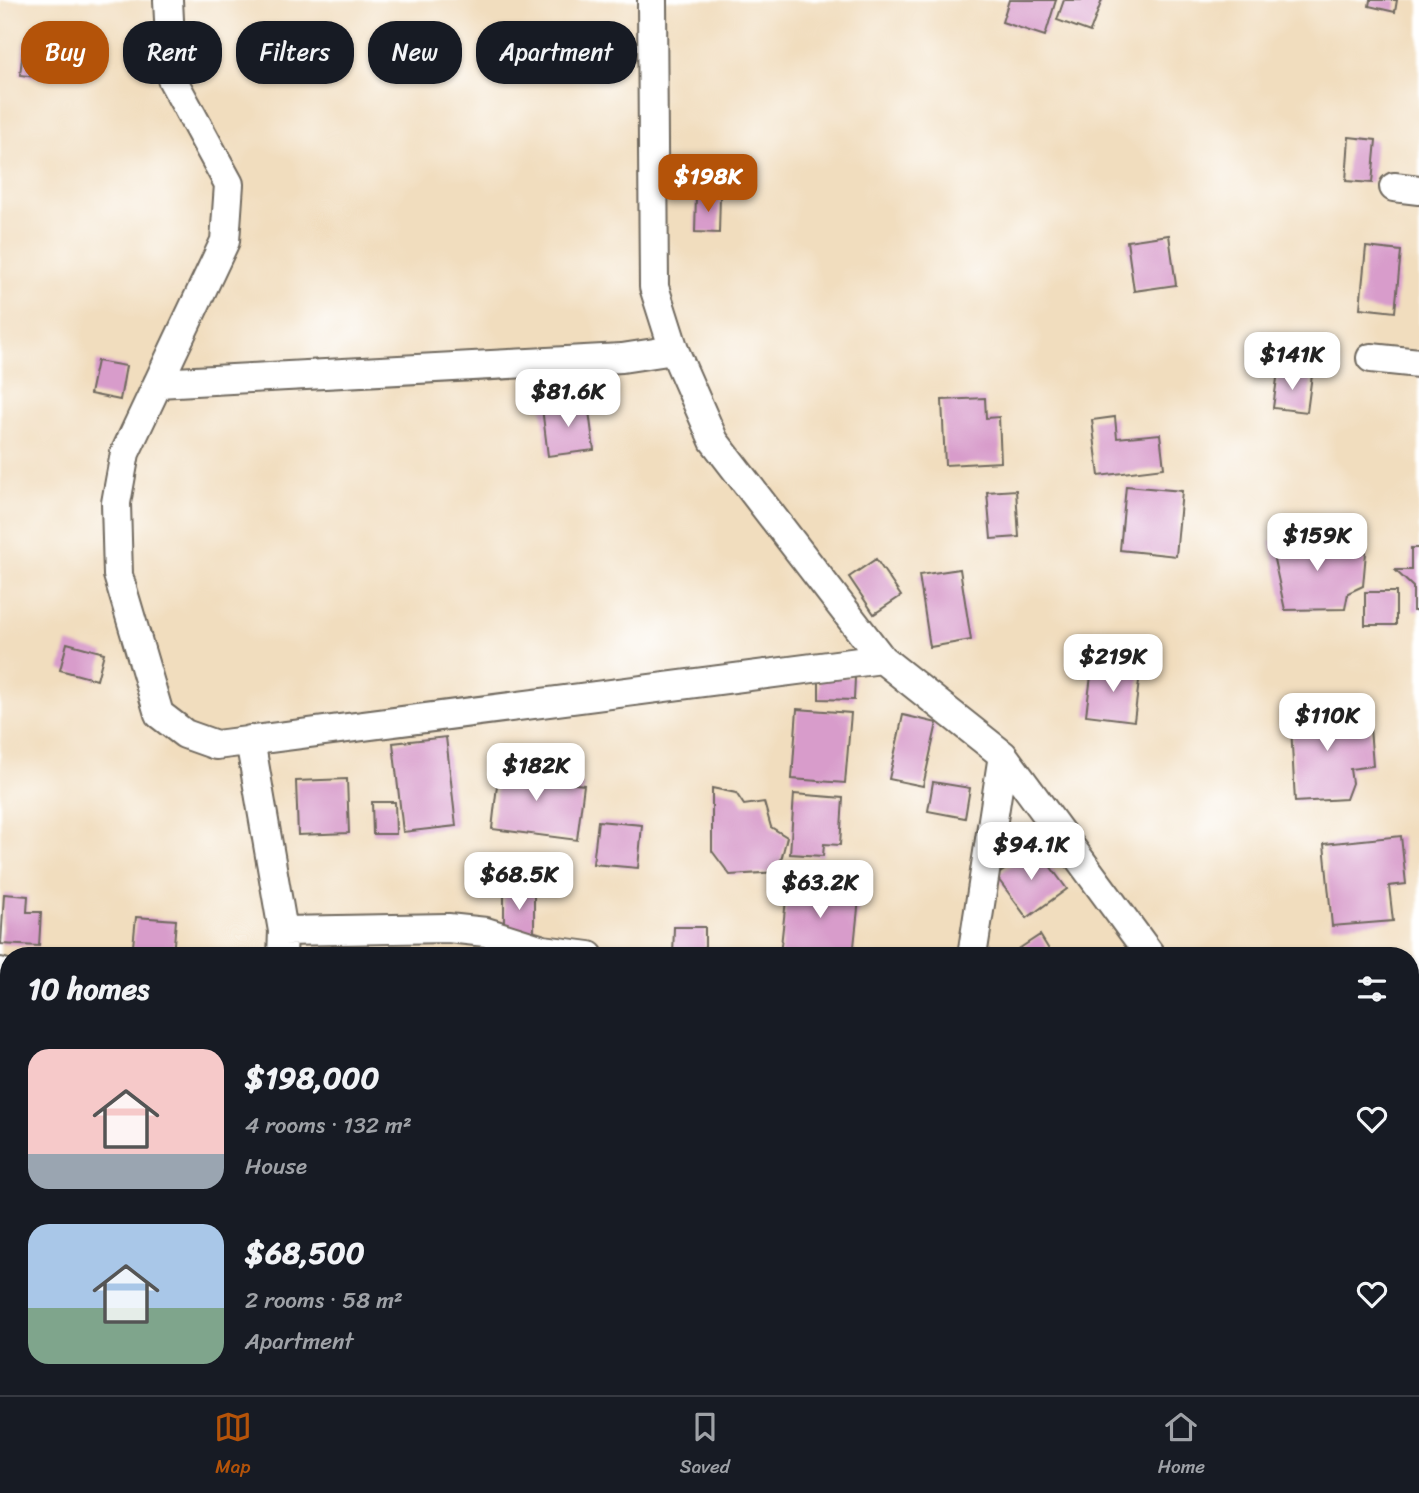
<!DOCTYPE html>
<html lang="en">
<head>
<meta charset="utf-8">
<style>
  :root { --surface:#171b24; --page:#20242c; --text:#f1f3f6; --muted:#9ea1a6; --line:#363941; --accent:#b45309 }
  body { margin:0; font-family:Sriracha,sans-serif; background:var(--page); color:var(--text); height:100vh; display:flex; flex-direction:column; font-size:26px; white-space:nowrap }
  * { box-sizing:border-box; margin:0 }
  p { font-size:23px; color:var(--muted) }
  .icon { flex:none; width:38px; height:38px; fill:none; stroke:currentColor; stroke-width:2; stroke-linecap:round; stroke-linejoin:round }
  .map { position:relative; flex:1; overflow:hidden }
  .panel { position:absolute; left:0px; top:947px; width:1419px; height:450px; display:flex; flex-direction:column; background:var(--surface); border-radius:28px 28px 0 0; box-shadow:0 2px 5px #0004 }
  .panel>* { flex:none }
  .banner { position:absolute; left:21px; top:21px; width:700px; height:63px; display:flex; gap:14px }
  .price { position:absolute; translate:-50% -60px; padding:0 16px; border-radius:14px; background:#fff; color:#222; font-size:23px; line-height:46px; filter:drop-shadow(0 2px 4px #0008) }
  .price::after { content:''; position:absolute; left:50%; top:42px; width:21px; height:16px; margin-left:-10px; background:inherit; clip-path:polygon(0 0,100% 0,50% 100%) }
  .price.selected { background:var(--accent); color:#fff }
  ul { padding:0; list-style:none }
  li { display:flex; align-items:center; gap:21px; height:175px; padding:0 28px }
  li span { display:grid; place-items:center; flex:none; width:196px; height:140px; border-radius:21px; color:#555 }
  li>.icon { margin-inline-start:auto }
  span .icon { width:84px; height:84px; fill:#fffc; stroke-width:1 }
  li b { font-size:30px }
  h2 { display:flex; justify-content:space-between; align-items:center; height:84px; padding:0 28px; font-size:30px }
  .pill { padding:0 24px; border-radius:28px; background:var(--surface); box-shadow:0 2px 5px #0004; font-size:24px; line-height:63px }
  .pill.selected { background:var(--accent); color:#fff }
  .menu { display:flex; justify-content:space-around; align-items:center; height:98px; border-top:2px solid var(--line); background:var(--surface); font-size:19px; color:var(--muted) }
  .menu a { display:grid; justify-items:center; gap:4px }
  .menu .selected { color:var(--accent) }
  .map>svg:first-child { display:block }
</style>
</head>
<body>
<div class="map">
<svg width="1419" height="1395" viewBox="0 0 1419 1395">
  <rect width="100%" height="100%" fill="#fff"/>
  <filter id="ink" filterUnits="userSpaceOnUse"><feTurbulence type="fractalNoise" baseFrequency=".0143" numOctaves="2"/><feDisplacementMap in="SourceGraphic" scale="14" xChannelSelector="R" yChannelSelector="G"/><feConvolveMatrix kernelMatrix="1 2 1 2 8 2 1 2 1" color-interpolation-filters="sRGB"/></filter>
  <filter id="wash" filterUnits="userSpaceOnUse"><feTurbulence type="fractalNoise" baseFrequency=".00686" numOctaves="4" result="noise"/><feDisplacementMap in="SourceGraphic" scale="28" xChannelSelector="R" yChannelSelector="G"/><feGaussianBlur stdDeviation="1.57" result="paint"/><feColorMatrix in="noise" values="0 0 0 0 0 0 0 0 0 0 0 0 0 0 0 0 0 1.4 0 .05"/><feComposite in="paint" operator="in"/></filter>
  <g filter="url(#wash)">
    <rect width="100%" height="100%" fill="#f1ddbe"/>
    <g id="blocks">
      <!-- building -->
      <path fill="#d89ccb" d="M1009,0h47l-11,36 -43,-14z
        M1064,0h38l-12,32 -33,-12z
        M1370,0h27l-2,12 -26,-6z
        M24,42l30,4 -4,33 -30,-4z
        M1349,137l27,3 -4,43 -26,-2z
        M696,195h24l-1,38 -24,-1z
        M1169,235l7,50 -42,6 -7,-50z
        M1366,247l35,4 -6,61 -35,-4z
        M97,361l29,5 -6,34 -30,-6z
        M1278,371l34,4 -5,37 -34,-4z
        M985,398l1,20 13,-1 2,45 -56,3 -3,-65z
        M588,403l6,47 -46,6 -6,-48z
        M1115,417l2,21 43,-4 4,34 -65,8 -7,-56z
        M1126,486l56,5 -6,65 -56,-6z
        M1016,490l3,47 -28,2 -4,-47z
        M1337,537l3,16 26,-1 -3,34 -15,7 -3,16 -60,1 -15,-69z
        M1411,548h8v63h-6v-24l-18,-17h16z
        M876,559l25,37 -27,18 -25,-37z
        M960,569l11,71 -41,7 -11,-72z
        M1365,592h31v33h-31z
        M67,643l37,10 -7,27 -37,-10z
        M1092,668l48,5 -6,48 -48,-6z
        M819,676l36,1 -1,23 -35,-1z
        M1290,707l69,9 11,12 3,38 -23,3 2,14 -6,16 -51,3z
        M797,709l54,4 -6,70 -53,-4z
        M903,715l34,8 -14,63 -34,-7z
        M446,737l10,89 -53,6 -10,-89z
        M500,759l42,5 -2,16 44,5 -7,55 -85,-11z
        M347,779l2,54 -51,2 -2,-54z
        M933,782l37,6 -5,30 -37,-7z
        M712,788l24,5 8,12 20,-3 7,25 16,10 -9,35 -48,3 -18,-24z
        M794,794l49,4 -3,47 -16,-1 -1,12 -33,-2z
        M372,802h23l1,32h-23z
        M598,821l44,4 -4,43 -45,-4z
        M1401,836l5,48 -17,2 4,35 -61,5 -8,-82z
        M1036,847l31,42 -40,29 -31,-42z
        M788,881l72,8 -7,67 -73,-1z
        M504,890h30v43l-30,1z
        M4,894l24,2 -1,16h14l-2,34 -38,-2z
        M136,917l40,3 -3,36h-41z
        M674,927h31v29h-32z
        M1040,935l13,21h-33l-3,-6z
        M0,997l9,3v38l-9,21z
        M0,1152l9,2v50l-9,-3z
        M0,1277l6,1 -5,22h-1z
        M3,1331l6,1v35l-9,-2z
        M130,1388h45v3h42v4h-87z"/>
    </g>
  </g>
  <g filter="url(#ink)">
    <use href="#blocks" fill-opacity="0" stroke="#70695e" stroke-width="2"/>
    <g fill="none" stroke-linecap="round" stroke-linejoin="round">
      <defs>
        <path id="street" d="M168,0l4,79 57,105 -4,57 -100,212 -9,50 2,72 41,139 26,20 31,11 666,-86
          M652,0l2,287 20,63 40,91 168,218 121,96 148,201
          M1394,187l25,3
          M1371,358l48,5
          M158,383l464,-25 52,-8
          M250,740l33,191 -1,25
          M283,931l165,-3 38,4 57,18 46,6
          M972,956l31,-201
          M0,972l9,3
          M1410,1081l9,-8
          M1410,1225l9,26
          M1260,1388v7
          M11,1395l2,-7
          M301,1395v-7
          M676,1395l27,-7
          M1142,1395l6,-7"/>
      </defs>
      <!-- street casing -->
      <use href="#street" stroke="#70695e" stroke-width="32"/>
      <!-- street -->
      <use href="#street" stroke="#fff" stroke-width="28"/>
    </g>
  </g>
</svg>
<b class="price selected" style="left:708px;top:214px">$198K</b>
<b class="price" style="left:1292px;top:392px">$141K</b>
<b class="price" style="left:568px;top:429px">$81.6K</b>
<b class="price" style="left:1317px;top:573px">$159K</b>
<b class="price" style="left:1113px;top:694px">$219K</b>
<b class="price" style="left:1327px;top:753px">$110K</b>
<b class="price" style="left:536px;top:803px">$182K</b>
<b class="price" style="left:1031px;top:882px">$94.1K</b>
<b class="price" style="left:519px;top:912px">$68.5K</b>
<b class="price" style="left:820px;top:920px">$63.2K</b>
<div class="banner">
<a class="pill selected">Buy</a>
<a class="pill">Rent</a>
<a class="pill">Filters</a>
<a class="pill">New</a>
<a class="pill">Apartment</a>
</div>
<section class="panel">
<h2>10 homes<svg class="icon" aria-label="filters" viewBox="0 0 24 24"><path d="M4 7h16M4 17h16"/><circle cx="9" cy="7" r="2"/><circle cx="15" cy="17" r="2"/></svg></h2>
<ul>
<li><span style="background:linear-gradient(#f6c9c9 75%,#9aa5b1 0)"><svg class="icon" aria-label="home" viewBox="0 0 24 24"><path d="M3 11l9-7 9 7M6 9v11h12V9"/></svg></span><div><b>$198,000</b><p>4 rooms · 132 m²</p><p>House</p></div><svg class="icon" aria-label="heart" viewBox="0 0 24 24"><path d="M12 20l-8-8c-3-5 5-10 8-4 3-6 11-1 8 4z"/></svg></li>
<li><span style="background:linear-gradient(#a9c7e8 60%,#7fa58c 0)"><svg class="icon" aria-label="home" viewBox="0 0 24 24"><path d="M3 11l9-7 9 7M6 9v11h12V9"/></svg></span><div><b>$68,500</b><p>2 rooms · 58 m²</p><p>Apartment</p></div><svg class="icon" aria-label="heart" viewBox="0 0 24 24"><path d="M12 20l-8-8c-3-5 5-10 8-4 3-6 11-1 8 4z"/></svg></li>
</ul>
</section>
</div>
<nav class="menu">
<a class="selected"><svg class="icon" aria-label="map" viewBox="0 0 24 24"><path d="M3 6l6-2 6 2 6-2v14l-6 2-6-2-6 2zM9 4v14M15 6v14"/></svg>Map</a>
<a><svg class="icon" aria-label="saved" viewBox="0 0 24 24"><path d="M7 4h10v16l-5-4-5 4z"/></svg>Saved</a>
<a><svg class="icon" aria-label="home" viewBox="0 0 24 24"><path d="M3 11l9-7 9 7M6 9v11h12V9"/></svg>Home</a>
</nav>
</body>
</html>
